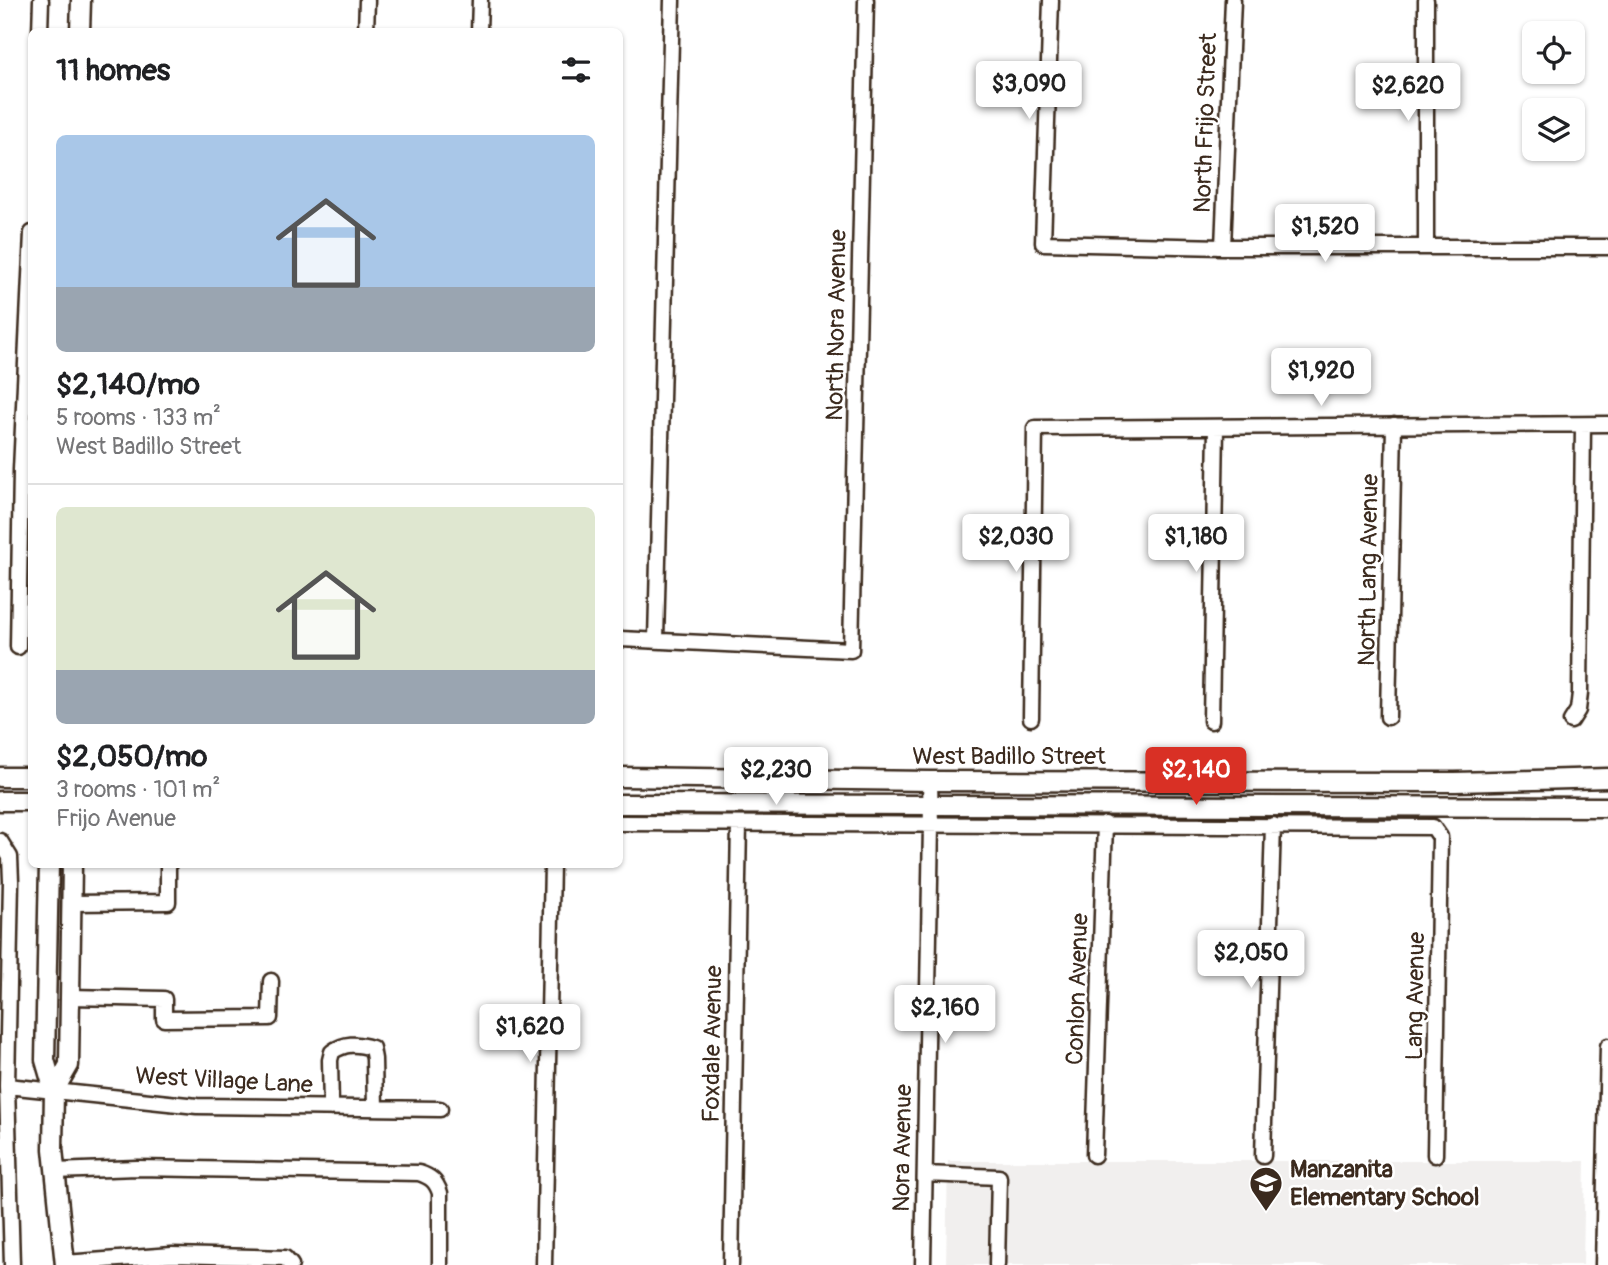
<!DOCTYPE html>
<html lang="en">
<head>
<meta charset="utf-8">
<style>
  :root { --surface:#fff; --page:#f2f2f2; --text:#202124; --muted:#757577; --line:#e0e0e0; --accent:#d93025 }
  body { margin:0; font-family:Pangolin,sans-serif; background:var(--page); color:var(--text); height:100vh; display:flex; flex-direction:column; font-size:26px; white-space:nowrap }
  * { box-sizing:border-box; margin:0 }
  p { font-size:23px; color:var(--muted) }
  .icon { flex:none; width:38px; height:38px; fill:none; stroke:currentColor; stroke-width:2; stroke-linecap:round; stroke-linejoin:round }
  .map { position:relative; flex:1; overflow:hidden }
  .details { position:absolute; left:28px; top:28px; width:595px; height:840px; display:flex; flex-direction:column; background:var(--surface); border-radius:10px; box-shadow:0 2px 5px #0004 }
  .details>* { flex:none }
  .tools { position:absolute; left:1522px; top:21px; display:grid; gap:14px }
  .tools a { display:grid; place-items:center; width:63px; height:63px; border-radius:10px; background:var(--surface); box-shadow:0 2px 5px #0004; font-size:35px }
  .price { position:absolute; translate:-50% -60px; padding:0 16px; border-radius:7px; background:#fff; color:#222; font-size:23px; line-height:46px; filter:drop-shadow(0 2px 4px #0008) }
  .price::after { content:''; position:absolute; left:50%; top:42px; width:21px; height:16px; margin-left:-10px; background:inherit; clip-path:polygon(0 0,100% 0,50% 100%) }
  .price.current { background:var(--accent); color:#fff }
  ul { padding:0; list-style:none }
  li { display:grid; align-content:center; gap:14px; height:371px; padding:0 28px }
  li+li { border-top:2px solid var(--line) }
  li span { display:grid; place-items:center; height:217px; border-radius:10px; color:#555 }
  li>.icon { margin-inline-start:auto }
  span .icon { width:126px; height:126px; fill:#fffc; stroke-width:1 }
  li b { font-size:30px }
  h2 { display:flex; justify-content:space-between; align-items:center; height:84px; padding:0 28px; font-size:30px }
  .map>svg:first-child { display:block }
</style>
</head>
<body>
<div class="map">
<svg width="1608" height="1265" viewBox="0 0 1608 1265">
  <rect width="100%" height="100%" fill="#fff"/>
  <filter id="ink" filterUnits="userSpaceOnUse"><feTurbulence type="fractalNoise" baseFrequency=".0143" numOctaves="2"/><feDisplacementMap in="SourceGraphic" scale="14" xChannelSelector="R" yChannelSelector="G"/><feConvolveMatrix kernelMatrix="1 2 1 2 8 2 1 2 1" color-interpolation-filters="sRGB"/></filter>
  <g filter="url(#ink)">
    <!-- built -->
    <path fill="#f1efee" d="M948,1161h637l-2,104h-637z"/>
    <g fill="none" stroke-linecap="round" stroke-linejoin="round">
      <defs>
        <path id="minor" d="M1051,0l-8,243 180,4h385
          M40,32l1,-32
          M366,32l1,-32
          M479,32l1,-32
          M1426,246v-246
          M1223,247l10,-247
          M620,639l231,11 15,-650
          M656,640l16,-640
          M18,647l3,-177 11,-237
          M1388,717l6,-292
          M1031,718l4,-290 573,-4
          M1211,721l5,-294
          M1571,721l7,-11 2,-17 3,-268
          M620,823l813,4 7,10 -5,318
          M0,841l10,16 1,24 -4,205 5,179
          M72,903l96,-1v-38
          M70,997l94,2v20l106,-1 1,-37
          M7,1086l190,20 243,3
          M331,1108l-1,-48 2,-8c13,-9 24,-9 40,-4l2,11 1,49
          M1094,1155l11,-331
          M1263,1156l10,-331
          M55,1171l82,-3 282,5c12,4 17,8 21,20v72
          M925,1174l74,3 -2,88
          M65,1263l107,-8 81,2
          M253,1265v-8l32,1 6,7
          M544,1265l8,-401
          M731,1265l8,-441
          M923,1265l8,-440 -1,-44
          M1603,1265l5,-219"/>
        <path id="major" d="M80,32l1,-32
          M0,777h32
          M620,777l310,4 525,1 153,-4
          M0,801h32
          M620,804l988,3
          M49,864l-4,196 9,31 -1,58 12,116
          M54,1091l15,-26 3,-201"/>
      </defs>
      <!-- minor casing -->
      <use href="#minor" stroke="#3b2a1e" stroke-width="19"/>
      <!-- major casing -->
      <use href="#major" stroke="#3b2a1e" stroke-width="23"/>
      <!-- minor -->
      <use href="#minor" stroke="#fff" stroke-width="14"/>
      <!-- major -->
      <use href="#major" stroke="#fff" stroke-width="18"/>
    </g>
  </g>
  <!-- icons -->
  <defs>
    <symbol id="school-pin" viewBox="-11 -11 22 30"><path d="M0 17L-7.5 6A9.5 9.5 0 1 1 7.5 6Z" fill="#3b2a1e" stroke="#fff"/><path d="M0-5L7-2L0 1L-7-2ZM-4 1L0 2.5L4 1V4Q0 6-4 4Z" fill="#fff"/></symbol>
  </defs>
  <g fill-rule="evenodd">
    <use href="#school-pin" x="1247" y="1164" width="38" height="52"/>
  </g>
  <g text-anchor="middle" stroke-width="5" stroke-linejoin="round" paint-order="stroke">
    <!-- street labels -->
    <g font-size="24" fill="#3b2a1e" stroke="#fff">
      <text transform="translate(1205 123) rotate(-88)" y="8">North Frijo Street</text>
      <text transform="translate(836 325) rotate(-89)" y="8">North Nora Avenue</text>
      <text transform="translate(1368 570) rotate(-89)" y="8">North Lang Avenue</text>
      <text x="1009" y="764">West Badillo Street</text>
      <text transform="translate(1077 989) rotate(-88)" y="8">Conlon Avenue</text>
      <text transform="translate(1415 996) rotate(-89)" y="8">Lang Avenue</text>
      <text transform="translate(712 1044) rotate(-89)" y="8">Foxdale Avenue</text>
      <text transform="translate(224 1080) rotate(3)" y="8">West Village Lane</text>
      <text transform="translate(902 1148) rotate(-89)" y="8">Nora Avenue</text>
    </g>
    <!-- poi labels -->
    <g font-size="24" font-weight="bold" fill="#3b2a1e" stroke="#fff" text-anchor="start">
      <text x="1290" y="1177">Manzanita<tspan x="1290" dy="28">Elementary School</tspan></text>
    </g>
  </g>
</svg>
<div class="tools">
<a><svg class="icon" aria-label="locate" viewBox="0 0 24 24"><circle cx="12" cy="12" r="6"/><path d="M12 2v4M12 18v4M2 12h4M18 12h4"/></svg></a>
<a><svg class="icon" aria-label="layers" viewBox="0 0 24 24"><path d="M12 4l9 5-9 5-9-5zM3 14l9 5 9-5"/></svg></a>
</div>
<b class="price" style="left:1029px;top:121px">$3,090</b>
<b class="price" style="left:1408px;top:123px">$2,620</b>
<b class="price" style="left:1325px;top:264px">$1,520</b>
<b class="price" style="left:1321px;top:408px">$1,920</b>
<b class="price" style="left:1016px;top:574px">$2,030</b>
<b class="price" style="left:1196px;top:574px">$1,180</b>
<b class="price" style="left:776px;top:807px">$2,230</b>
<b class="price current" style="left:1196px;top:807px">$2,140</b>
<b class="price" style="left:1251px;top:990px">$2,050</b>
<b class="price" style="left:945px;top:1045px">$2,160</b>
<b class="price" style="left:530px;top:1064px">$1,620</b>
<section class="details">
<h2>11 homes<svg class="icon" aria-label="filters" viewBox="0 0 24 24"><path d="M4 7h16M4 17h16"/><circle cx="9" cy="7" r="2"/><circle cx="15" cy="17" r="2"/></svg></h2>
<ul>
<li><span style="background:linear-gradient(#a9c7e8 70%,#9aa5b1 0)"><svg class="icon" aria-label="home" viewBox="0 0 24 24"><path d="M3 11l9-7 9 7M6 9v11h12V9"/></svg></span><div><b>$2,140/mo</b><p>5 rooms · 133 m²</p><p>West Badillo Street</p></div></li>
<li><span style="background:linear-gradient(#dfe7d0 75%,#9aa5b1 0)"><svg class="icon" aria-label="home" viewBox="0 0 24 24"><path d="M3 11l9-7 9 7M6 9v11h12V9"/></svg></span><div><b>$2,050/mo</b><p>3 rooms · 101 m²</p><p>Frijo Avenue</p></div></li>
</ul>
</section>
</div>
</body>
</html>
